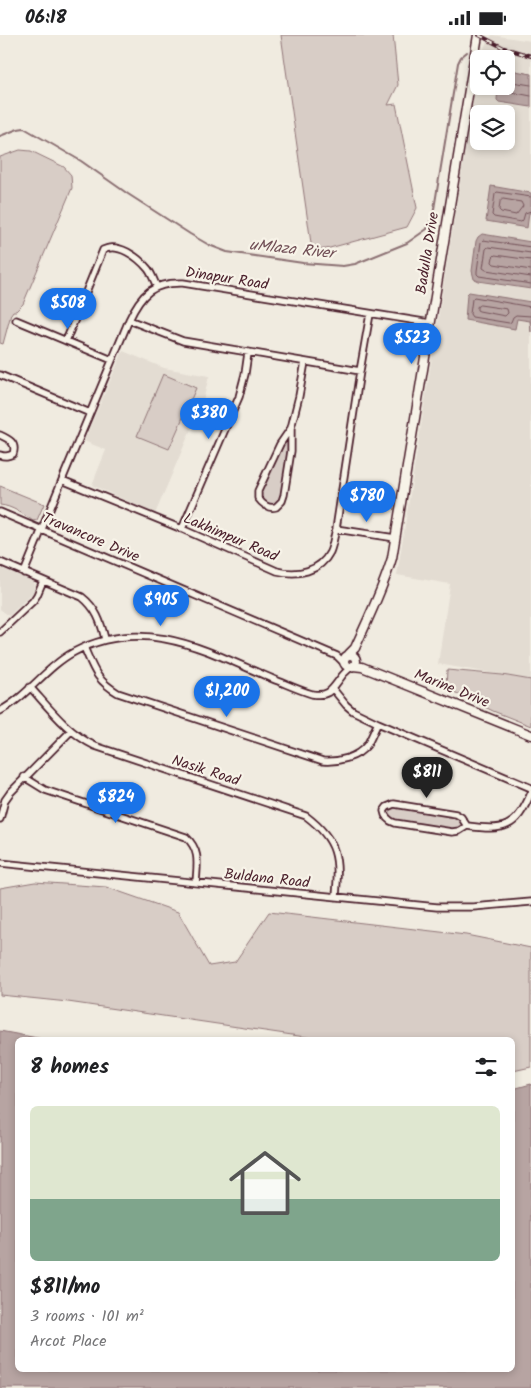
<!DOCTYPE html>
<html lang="en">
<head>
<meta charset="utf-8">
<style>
  :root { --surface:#fff; --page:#f2f2f2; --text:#202124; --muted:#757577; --line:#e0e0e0; --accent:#1a73e8 }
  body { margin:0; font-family:Kalam,sans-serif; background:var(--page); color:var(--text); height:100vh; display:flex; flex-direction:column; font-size:19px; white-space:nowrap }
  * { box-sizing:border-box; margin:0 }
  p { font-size:16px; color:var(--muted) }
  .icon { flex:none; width:28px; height:28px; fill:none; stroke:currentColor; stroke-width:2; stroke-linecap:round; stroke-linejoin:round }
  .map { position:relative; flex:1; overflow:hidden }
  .drawer { position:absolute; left:15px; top:1002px; width:500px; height:335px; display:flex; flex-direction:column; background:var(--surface); border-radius:8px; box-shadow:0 2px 8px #0003 }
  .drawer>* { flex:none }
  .tools { position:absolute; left:470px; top:15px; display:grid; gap:10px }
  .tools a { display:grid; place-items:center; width:45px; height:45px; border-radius:8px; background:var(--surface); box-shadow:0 2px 8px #0003; font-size:25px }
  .price { position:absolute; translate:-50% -42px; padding:0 11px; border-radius:18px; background:var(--accent); color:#fff; font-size:16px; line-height:32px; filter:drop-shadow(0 1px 2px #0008) }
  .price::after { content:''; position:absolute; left:50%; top:30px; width:15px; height:11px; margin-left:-8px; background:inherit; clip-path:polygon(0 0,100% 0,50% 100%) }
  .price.on { background:#222; color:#fff }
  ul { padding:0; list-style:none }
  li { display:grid; align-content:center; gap:10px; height:265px; padding:0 15px }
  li+li { border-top:1px solid var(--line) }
  li span { display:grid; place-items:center; height:155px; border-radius:8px; color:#555 }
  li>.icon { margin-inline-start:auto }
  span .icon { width:90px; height:90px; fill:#fffc; stroke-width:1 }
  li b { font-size:21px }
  h2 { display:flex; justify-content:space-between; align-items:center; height:60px; padding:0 15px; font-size:21px }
  .status { display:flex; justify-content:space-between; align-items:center; height:35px; padding:0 25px; background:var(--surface); direction:ltr }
  .status svg { height:14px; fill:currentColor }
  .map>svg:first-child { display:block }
</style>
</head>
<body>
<div class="status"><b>06:18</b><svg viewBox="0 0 49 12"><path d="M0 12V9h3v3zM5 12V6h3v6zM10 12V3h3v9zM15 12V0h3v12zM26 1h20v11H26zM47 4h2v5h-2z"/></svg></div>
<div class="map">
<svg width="531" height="1353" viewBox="0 0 531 1353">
  <rect width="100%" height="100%" fill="#f0ebe0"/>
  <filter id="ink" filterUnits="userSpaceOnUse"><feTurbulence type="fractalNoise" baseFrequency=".02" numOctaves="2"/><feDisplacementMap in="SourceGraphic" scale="10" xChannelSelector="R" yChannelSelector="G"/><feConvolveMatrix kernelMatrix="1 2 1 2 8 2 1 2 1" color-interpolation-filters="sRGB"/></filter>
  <g filter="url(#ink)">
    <!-- built -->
    <path fill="#e3dcd2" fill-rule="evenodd" d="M492,0l39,6v639l-93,-16 12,-80 -53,-9 82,-512v23h27v-27h-26l5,-13zM479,79h27v27h-27z
      M123,316l41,17 45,8 -6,25 -48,113 -63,-29 14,-35 -22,-9z
      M0,533l33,13 2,5 -2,6 -24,24 -9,-7z"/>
    <!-- green -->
    <path fill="#d8cdc6" stroke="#917678" d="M281,0h112l5,50 -10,20 8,-1 21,104 -10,19 -81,22 -14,1z
      M20,115l11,1 33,16 7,8 1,13 -49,116 -7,7h-3l-2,3 -8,30 -3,-1v-186z
      M163,339l33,14 -27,61 -32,-13z
      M286,405l2,1 1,6 -8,53 -8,6c-8,-3 -13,-4 -12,-14l18,-42z
      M0,451l44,18 -7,16 -4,1c-10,-7 -21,-15 -33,-16z
      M447,635l55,5 29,5v46l-38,-15 -47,-23z
      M393,771l65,10 5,7v3l-8,5 -66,-11 -3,-10z
      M35,847l71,5 72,25 31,54 26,-4 34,-50 197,23 65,13v119l-18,4 -1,-31h-186l-258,-38 -68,-7v-107z"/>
    <!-- water -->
    <path fill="#b7a4a2" stroke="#8b6f72" d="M506,34l25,5v33l-32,-5 -2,-2 1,-14h8z
      M491,151l40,7v20h-2l-2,15 -41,-7z
      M482,199l49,8v47l-53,-8 -4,-2 -2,-8 4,-30 2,-4z
      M469,257l62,10v30l-1,-11 -13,-2 -2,10 -50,-9 2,-26z
      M0,996l48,9h-30v330h494l1,-281 18,-5v304h-531z"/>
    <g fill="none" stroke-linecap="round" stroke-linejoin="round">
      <!-- shore -->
      <path stroke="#76545b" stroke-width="1" d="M531,50l-19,-3 -3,2v6l2,2 20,4
        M531,162l-34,-5 -2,2 -3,21 2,2 27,5 2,-2 2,-7 6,-2
        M503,164l18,3 2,4 -7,9 -15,-3 -2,-2 1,-8z
        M531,212l-48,-7 -2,2 -4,29v3l2,2 52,8
        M531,218l-43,-6 -2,2 -3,19 3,2 45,7
        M531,225l-36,-5 -2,2 -1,5 2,2 37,6
        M480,270l27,4 1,4 -3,3 -26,-5 -2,-1v-3z
        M531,272l-57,-10 -2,2 -2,15 2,3 37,6 2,-1 2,-5 3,-2 15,1"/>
      <!-- stream -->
      <path stroke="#8b6f72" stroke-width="2" d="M0,101l18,-7 6,-1 57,33 47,33 62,40 19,11 18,7 76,11 40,3 12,-2 52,-21 20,-14 6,-14 25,-152 3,-6 6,-5"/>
      <defs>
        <path id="street" d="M16,285l96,40
          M129,285l54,21 177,30
          M66,306l37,-91c15,-8 35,7 45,19 4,5 6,12 9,18
          M0,340l90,38
          M291,393v23l-7,44 -2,6 -6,6c-8,2 -13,-2 -18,-9v-7l22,-47z
          M291,393l8,-32 6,-34
          M0,400c9,4 17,8 13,19 -5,2 -8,3 -13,1
          M62,445l120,49 95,42c20,5 43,1 53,-19 3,-7 4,-16 6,-23l24,-158 10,-57
          M0,477l337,144 6,6
          M182,494l57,-132 6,-23 3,-21
          M336,494l59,9
          M0,527l82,35c14,11 19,25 23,42
          M24,538l38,-93 67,-160c12,-26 24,-38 54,-37l247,40
          M0,597l33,-31 4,-6 6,-14
          M84,612c10,23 12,33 34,46l205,68c15,1 34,-3 44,-16 4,-6 7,-15 11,-22
          M30,652c20,22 38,46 65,59l211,70c33,25 33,43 30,81
          M333,654l13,16 7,6 25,12 153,65
          M0,676c28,-15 46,-44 74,-59 71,-37 133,-1 199,27 13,5 25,11 39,15 18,3 20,-5 30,-18 2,-3 6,-6 9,-9
          M24,742l21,13 141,47c15,14 11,28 10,46
          M0,784l5,-19 5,-7 61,-62
          M467,791l-6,-9 -5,-3 -62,-10 -7,3 -3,4c1,7 5,10 11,12l57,9 7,-1 8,-5c37,5 49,3 64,-33
          M0,828l437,44h36l58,-5"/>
        <path id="secondary" d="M349,619l6,-6c13,-29 28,-59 37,-90l86,-523
          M344 626a6 6 0 1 1 12 0a6 6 0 1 1-12 0Z
          M353,631l9,1 169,68"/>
      </defs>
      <!-- street casing -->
      <use href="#street" stroke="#4a1f2b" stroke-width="9"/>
      <!-- secondary casing -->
      <use href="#secondary" stroke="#4a1f2b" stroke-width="11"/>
      <!-- street -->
      <use href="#street" stroke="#f7f3e8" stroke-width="5.5"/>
      <!-- secondary -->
      <use href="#secondary" stroke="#f7f3e8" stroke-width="8"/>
      <defs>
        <path id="rail" d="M479,0l25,13 27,8"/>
      </defs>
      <!-- rail casing -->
      <use href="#rail" stroke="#4a1f2b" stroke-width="4"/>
      <!-- rail -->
      <use href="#rail" stroke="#f7f3e8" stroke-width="2" stroke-dasharray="5.5" stroke-linecap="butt"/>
    </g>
  </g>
  <g text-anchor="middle" stroke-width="4.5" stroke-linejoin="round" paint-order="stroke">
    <!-- street labels -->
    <g font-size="15" fill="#4a1f2b" stroke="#f7f3e8">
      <text transform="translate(427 218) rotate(-81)" y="5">Badulla Drive</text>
      <text transform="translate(227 243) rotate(9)" y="5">Dinapur Road</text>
      <text transform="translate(91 502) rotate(23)" y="5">Travancore Drive</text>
      <text transform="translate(231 502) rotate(23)" y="5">Lakhimpur Road</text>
      <text transform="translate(452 653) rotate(22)" y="5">Marine Drive</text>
      <text transform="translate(206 735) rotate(18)" y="5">Nasik Road</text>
      <text transform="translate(267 843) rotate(6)" y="5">Buldana Road</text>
    </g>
    <!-- water labels -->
    <g font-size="16" font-style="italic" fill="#704e55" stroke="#f7f3e8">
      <text transform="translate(292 213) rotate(6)" y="6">uMlaza River</text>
    </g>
  </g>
</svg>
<div class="tools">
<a><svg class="icon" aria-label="locate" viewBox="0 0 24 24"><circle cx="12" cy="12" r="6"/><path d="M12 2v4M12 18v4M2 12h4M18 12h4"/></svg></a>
<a><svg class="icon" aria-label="layers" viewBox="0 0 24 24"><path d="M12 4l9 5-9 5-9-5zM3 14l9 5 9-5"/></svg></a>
</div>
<b class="price" style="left:68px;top:295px">$508</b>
<b class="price" style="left:412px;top:330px">$523</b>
<b class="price" style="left:209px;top:405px">$380</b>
<b class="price" style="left:367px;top:488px">$780</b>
<b class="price" style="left:161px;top:592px">$905</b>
<b class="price" style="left:227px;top:683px">$1,200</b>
<b class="price on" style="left:427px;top:764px">$811</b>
<b class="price" style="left:116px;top:789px">$824</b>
<section class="drawer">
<h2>8 homes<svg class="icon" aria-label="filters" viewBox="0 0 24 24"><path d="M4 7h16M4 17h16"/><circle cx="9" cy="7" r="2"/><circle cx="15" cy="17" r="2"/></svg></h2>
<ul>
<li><span style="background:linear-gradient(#dfe7d0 60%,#7fa58c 0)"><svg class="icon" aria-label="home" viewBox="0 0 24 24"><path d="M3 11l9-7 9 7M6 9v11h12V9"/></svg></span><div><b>$811/mo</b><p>3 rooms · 101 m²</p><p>Arcot Place</p></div></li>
</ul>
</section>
</div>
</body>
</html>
